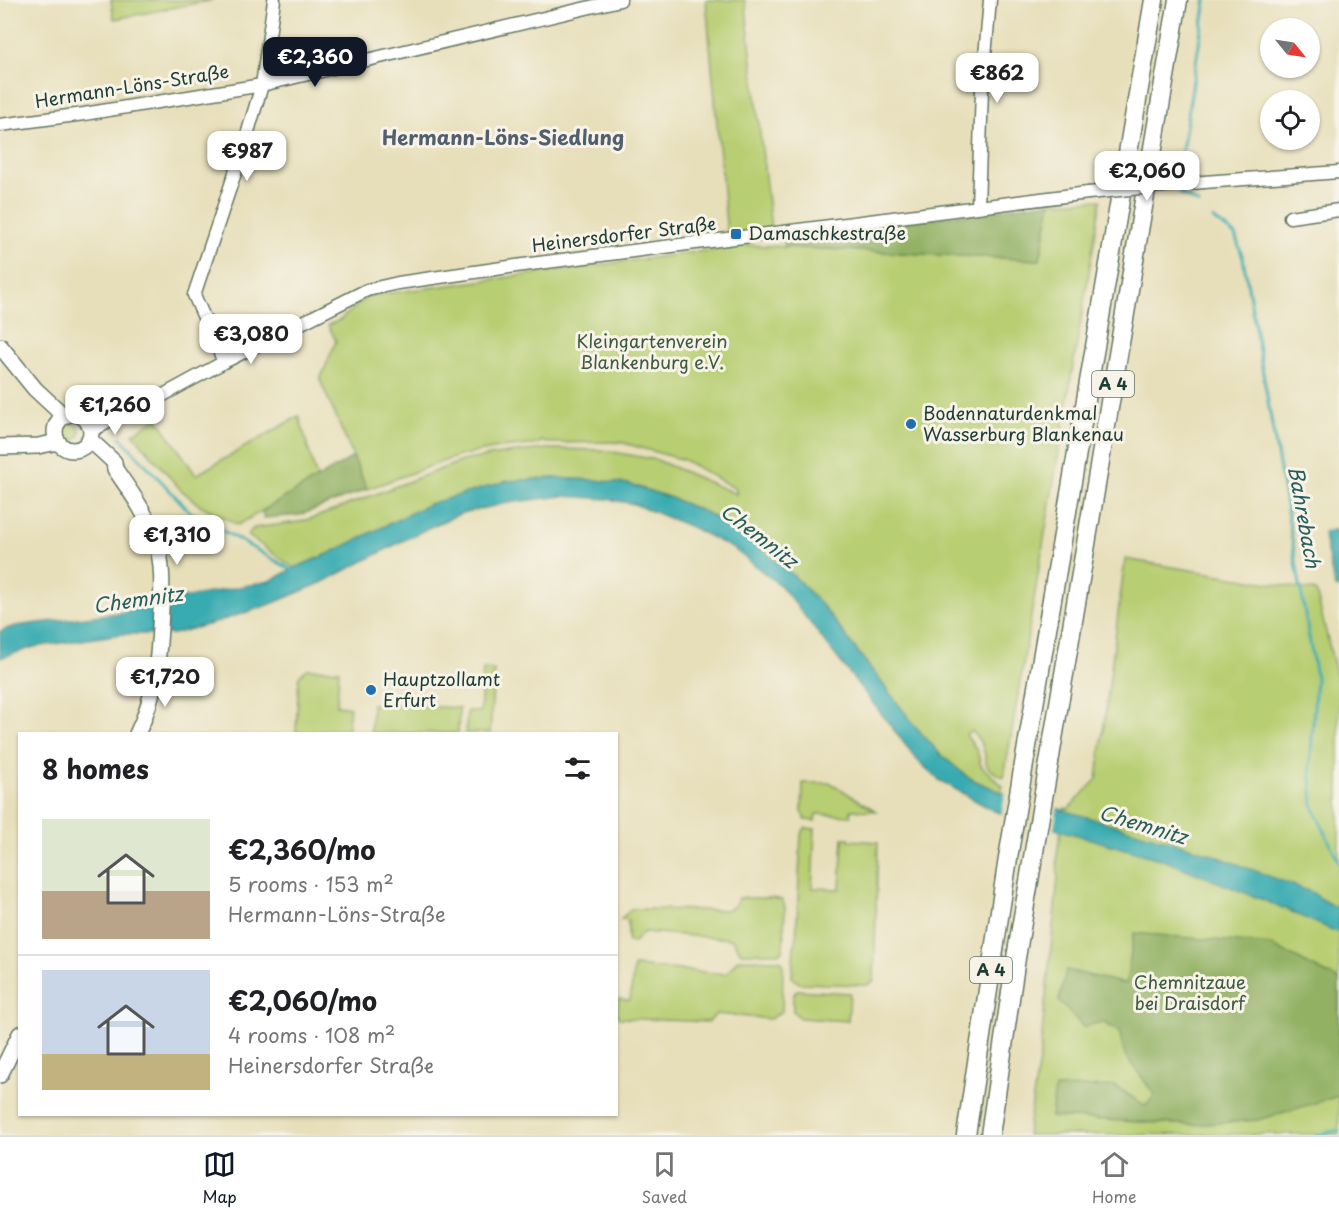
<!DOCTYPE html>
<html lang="en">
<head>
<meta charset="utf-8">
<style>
  :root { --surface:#fff; --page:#f2f2f2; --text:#202124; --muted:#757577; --line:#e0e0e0; --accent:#111827 }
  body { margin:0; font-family:"Playpen Sans",sans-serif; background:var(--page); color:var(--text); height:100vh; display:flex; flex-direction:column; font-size:22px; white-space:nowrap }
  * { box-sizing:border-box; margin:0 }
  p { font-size:20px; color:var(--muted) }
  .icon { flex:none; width:33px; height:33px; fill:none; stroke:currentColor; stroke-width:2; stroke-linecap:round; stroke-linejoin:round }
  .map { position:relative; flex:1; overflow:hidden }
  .panel { position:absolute; left:18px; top:732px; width:600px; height:384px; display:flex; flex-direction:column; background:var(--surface); border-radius:0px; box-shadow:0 2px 4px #0004 }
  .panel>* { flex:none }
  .needle { width:39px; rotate:120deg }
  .tools { position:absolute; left:1260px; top:18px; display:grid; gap:12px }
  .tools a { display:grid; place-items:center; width:60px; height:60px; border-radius:50%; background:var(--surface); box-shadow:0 2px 4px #0004; font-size:30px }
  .price { position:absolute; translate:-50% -51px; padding:0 14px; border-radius:12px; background:#fff; color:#222; font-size:20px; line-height:39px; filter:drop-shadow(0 2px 3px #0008) }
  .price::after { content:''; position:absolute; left:50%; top:36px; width:18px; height:14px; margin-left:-9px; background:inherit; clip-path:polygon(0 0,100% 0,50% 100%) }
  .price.on { background:var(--accent); color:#fff }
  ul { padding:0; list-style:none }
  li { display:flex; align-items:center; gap:18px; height:150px; padding:0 24px }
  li+li { border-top:2px solid var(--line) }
  li span { display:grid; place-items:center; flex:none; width:168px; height:120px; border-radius:0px; color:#555 }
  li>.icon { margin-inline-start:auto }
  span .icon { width:72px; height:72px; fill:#fffc; stroke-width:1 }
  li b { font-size:26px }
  h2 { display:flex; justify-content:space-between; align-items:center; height:72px; padding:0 24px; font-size:26px }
  .menu { display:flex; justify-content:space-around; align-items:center; height:84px; border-top:2px solid var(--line); background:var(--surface); font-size:16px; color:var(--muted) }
  .menu a { display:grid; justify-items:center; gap:3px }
  .menu .on { color:var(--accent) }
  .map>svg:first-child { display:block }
</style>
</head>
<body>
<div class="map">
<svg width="1339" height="1135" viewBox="0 0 1339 1135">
  <rect width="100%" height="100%" fill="#f7f3e8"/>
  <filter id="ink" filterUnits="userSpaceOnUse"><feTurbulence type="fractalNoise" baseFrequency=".0167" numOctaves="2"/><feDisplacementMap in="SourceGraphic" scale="12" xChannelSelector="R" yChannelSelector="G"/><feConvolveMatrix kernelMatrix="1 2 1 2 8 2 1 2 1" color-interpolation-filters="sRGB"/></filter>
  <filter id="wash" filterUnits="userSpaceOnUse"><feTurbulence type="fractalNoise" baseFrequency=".008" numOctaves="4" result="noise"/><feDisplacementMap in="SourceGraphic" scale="24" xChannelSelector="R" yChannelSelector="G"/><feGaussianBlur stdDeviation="1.35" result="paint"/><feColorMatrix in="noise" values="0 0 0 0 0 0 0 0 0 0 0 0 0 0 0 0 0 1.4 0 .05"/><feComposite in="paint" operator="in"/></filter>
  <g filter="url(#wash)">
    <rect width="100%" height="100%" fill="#e7dfba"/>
    <!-- green -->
    <path fill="#b8ce72" stroke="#6c8653" stroke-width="1.5" d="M111,0h102l-99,19z
      M706,0h39l26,229 -44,6z
      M1101,200l-97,577c-28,-12 -13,-15 -23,-34 -2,-4 -6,-8 -9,-12l-6,4 11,15 4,16 22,20 -2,6 -32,-14 -29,-24 -25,-28 -93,-121 -29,-30 -86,-62 -36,-15 -42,-14 -34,-4 -41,-2 -47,3 -213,87 -47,-33 7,-7 45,-6 17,-5 146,-56 46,-8 40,-4 54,1 55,10 79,34v-5l-52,-29 -64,-18 -73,1 -6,-2 -2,3 -41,4 -40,8 -91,33 -47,-109 16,-39 -8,-16 12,-5 28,-24 381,-51 291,15 11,-58z
      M299,416l18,63 -79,46 -40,-21 -18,-15 -47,-55 24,-16 39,57z
      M64 432a8 8 0 1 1 16 0a8 8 0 1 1-16 0Z
      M1125,559l191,32 23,95v448l-312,1 13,-81 18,-176 -1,-24 8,-46 3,1 29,-30z
      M307,669l32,1 -2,35 13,2 -3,26h-51l3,-57z
      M483,669l11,1 -4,63h-24l1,-22 13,1z
      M372,704l87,4 -1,25h-87z
      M803,783h28l45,28 -25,-1v6l-35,-2 -1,7 -10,-1 -3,-8z
      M805,828l10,1 -3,59 28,1 3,-51h6l1,2 28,2 -4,139 -7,4 -68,-2 -7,-6 2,-32 2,-1 5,-110z
      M738,898h34l10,2 3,7 -2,43 -4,3h-38l-9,-14 -88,-7 -10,10h-6v-22l-7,-1 10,-10 96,1 8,-4z
      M738,959l42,1 3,3 -1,48 -12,8 -54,-5 -7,8 -90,-4 -2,-3 1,-16 12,1 4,-34 92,8z
      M797,990l53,3 -2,28 -48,-3 -7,-7v-15z"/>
    <!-- forest -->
    <path fill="#92b164" stroke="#58774c" stroke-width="1.5" d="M1051,202l-11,58 -256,-13 -1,-8z
      M353,457l14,32 -67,26 -36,3 -2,-7z
      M1134,933l137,12 68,35v116l-81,24 -65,5 -142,-8 4,-29 60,-2 31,20 9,-11 -30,-40 -6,-24 -17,-9 -19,5 -24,-26 7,-31 60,14z"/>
    <!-- water -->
    <path fill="#39abb1" stroke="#2c7472" stroke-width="1.5" d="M554,478l41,2 34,4 42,14 36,15 36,21 50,41 29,30 93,121 25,28 29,24 32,14 199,58 111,42 20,13 8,2v26l-56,-25 -120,-48 -169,-49 -55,-31 -21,-19 -136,-174 -48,-38 -45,-23 -55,-22 -27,-5 -44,-3 -55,7 -46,10 -34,15 -107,55 -50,21 -57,19 -41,11h-51l-88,13 -34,11v-27l15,-5 110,-14 22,-7 123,-24 24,-13 34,-14 101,-50 78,-23z
      M1339,529v59h-4l-12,-56z"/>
    <!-- pier -->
    <path fill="#e7dfba" d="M1006,790l52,16 -5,27 -52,-16z"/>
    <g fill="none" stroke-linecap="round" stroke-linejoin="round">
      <!-- stream -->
      <path stroke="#39abb1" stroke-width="3" d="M1177,182l29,-182
        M1179,188l2,6 18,10
        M1213,219l22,16 8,23 73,419 -6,90 3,39 26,57
        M88,406l6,5
        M120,437l70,75 102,58
        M1316,1135l23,-5"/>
    </g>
  </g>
  <g filter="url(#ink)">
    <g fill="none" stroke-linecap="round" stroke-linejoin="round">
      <defs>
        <path id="minor" d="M0,125l84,-11 178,-29 358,-85
          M1204,182l135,-10
          M978,206l4,-116 8,-90
          M1290,217l49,-7
          M224,362l-30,-67 47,-140 21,-70 12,-85
          M86,420l24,-7h11l26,-9 77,-42 143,-72 31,-7 125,-18 565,-72
          M91,431l19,-10 11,-8"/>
        <path id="major" d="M0,346l35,43 29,27
          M55 432a18 18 0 1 1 36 0a18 18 0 1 1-36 0Z
          M89,439l25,23 1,7c16,23 34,48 42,76 6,20 5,43 4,64 -2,43 -4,85 -24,125
          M0,447l38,-1 20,-4
          M0,1075l20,-41"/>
        <path id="highway" d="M966,1135l42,-277 146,-858
          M990,1135l26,-177 162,-958"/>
      </defs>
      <!-- minor casing -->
      <use href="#minor" stroke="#657663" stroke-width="15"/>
      <!-- major casing -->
      <use href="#major" stroke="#657663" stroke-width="18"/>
      <!-- highway casing -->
      <use href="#highway" stroke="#657663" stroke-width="21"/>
      <!-- minor -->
      <use href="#minor" stroke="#fff" stroke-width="12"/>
      <!-- major -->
      <use href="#major" stroke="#fff" stroke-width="15"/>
      <!-- highway -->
      <use href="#highway" stroke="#fff" stroke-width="18"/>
      <defs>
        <path id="minor-bridge" d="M1088,193l116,-11"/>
      </defs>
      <!-- minor-bridge casing -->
      <use href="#minor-bridge" stroke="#657663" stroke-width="15" stroke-linecap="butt"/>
      <!-- minor-bridge -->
      <use href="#minor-bridge" stroke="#fff" stroke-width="12"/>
    </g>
  </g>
  <!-- markers -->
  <g fill="#1f6fb2" stroke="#f7f3e8" stroke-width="2">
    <rect x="730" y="228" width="12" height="12" rx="3"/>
    <circle cx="911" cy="424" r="6"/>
    <circle cx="371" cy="690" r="6"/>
  </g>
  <g text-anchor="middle" stroke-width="6" stroke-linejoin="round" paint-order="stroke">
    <!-- shield labels -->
    <g fill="#f7f3e8" stroke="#60746a" stroke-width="1.5">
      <rect x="1092" y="371" width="42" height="26" rx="4.5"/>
      <rect x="970" y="957" width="42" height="26" rx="4.5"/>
    </g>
    <g font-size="16" font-weight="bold" fill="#1f3d34">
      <text x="1113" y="390">A 4</text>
      <text x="991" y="976">A 4</text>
    </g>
    <!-- street labels -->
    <g font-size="18" fill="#1f3d34" stroke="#f7f3e8">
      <text transform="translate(132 87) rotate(-9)" y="6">Hermann-Löns-Straße</text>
      <text transform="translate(624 235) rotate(-7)" y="6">Heinersdorfer Straße</text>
    </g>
    <!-- poi labels -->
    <g font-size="18" fill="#1f3d34" stroke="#f7f3e8" text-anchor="start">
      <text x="748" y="240">Damaschkestraße</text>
      <text x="923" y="420">Bodennaturdenkmal<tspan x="923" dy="21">Wasserburg Blankenau</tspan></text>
      <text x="383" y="686">Hauptzollamt<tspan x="383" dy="21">Erfurt</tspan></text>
    </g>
    <!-- park labels -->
    <g font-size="18" fill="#3e5a40" stroke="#f7f3e8">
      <text x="652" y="348">Kleingartenverein<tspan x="652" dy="21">Blankenburg e.V.</tspan></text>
      <text x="1190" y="989">Chemnitzaue<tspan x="1190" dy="21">bei Draisdorf</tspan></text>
    </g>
    <!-- neighbourhood labels -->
    <g font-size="20" font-weight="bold" fill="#525f6c" stroke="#f7f3e8">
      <text x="503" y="145">Hermann-Löns-Siedlung</text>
    </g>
    <!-- water labels -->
    <g font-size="20" font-style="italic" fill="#275e5a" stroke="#f7f3e8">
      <text transform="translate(1304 517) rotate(80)" y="7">Bahrebach</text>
      <text transform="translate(759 536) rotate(38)" y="7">Chemnitz</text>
      <text transform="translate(138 600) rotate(-8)" y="7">Chemnitz</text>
      <text transform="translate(1143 825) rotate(17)" y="7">Chemnitz</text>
    </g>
  </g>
</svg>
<div class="tools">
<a><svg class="needle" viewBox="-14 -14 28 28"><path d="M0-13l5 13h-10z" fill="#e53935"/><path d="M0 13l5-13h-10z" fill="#757577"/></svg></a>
<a><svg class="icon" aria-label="locate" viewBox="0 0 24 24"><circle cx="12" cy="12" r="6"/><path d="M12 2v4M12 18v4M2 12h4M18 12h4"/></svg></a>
</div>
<b class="price on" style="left:315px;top:88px">€2,360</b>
<b class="price" style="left:997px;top:104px">€862</b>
<b class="price" style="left:247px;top:182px">€987</b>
<b class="price" style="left:1147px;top:202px">€2,060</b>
<b class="price" style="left:251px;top:365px">€3,080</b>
<b class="price" style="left:115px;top:436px">€1,260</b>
<b class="price" style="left:177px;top:566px">€1,310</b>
<b class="price" style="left:165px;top:708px">€1,720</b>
<section class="panel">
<h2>8 homes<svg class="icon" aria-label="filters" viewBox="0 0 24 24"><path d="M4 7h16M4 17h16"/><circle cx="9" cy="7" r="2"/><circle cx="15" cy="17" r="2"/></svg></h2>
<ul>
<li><span style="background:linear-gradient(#dfe7d0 60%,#b9a48a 0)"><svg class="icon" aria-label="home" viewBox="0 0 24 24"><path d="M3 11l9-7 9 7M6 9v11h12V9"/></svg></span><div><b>€2,360/mo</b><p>5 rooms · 153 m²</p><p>Hermann-Löns-Straße</p></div></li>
<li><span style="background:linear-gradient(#c9d6e8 70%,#c2b280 0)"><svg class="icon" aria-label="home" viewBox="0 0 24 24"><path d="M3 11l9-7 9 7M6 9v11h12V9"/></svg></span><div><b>€2,060/mo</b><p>4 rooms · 108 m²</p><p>Heinersdorfer Straße</p></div></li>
</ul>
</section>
</div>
<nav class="menu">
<a class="on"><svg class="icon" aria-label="map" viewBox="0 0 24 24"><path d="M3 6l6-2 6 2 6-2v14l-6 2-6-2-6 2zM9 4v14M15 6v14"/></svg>Map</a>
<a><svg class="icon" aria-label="saved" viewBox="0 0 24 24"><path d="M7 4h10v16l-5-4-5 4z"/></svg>Saved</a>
<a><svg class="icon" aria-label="home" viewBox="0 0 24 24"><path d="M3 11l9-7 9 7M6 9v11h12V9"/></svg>Home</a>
</nav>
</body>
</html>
